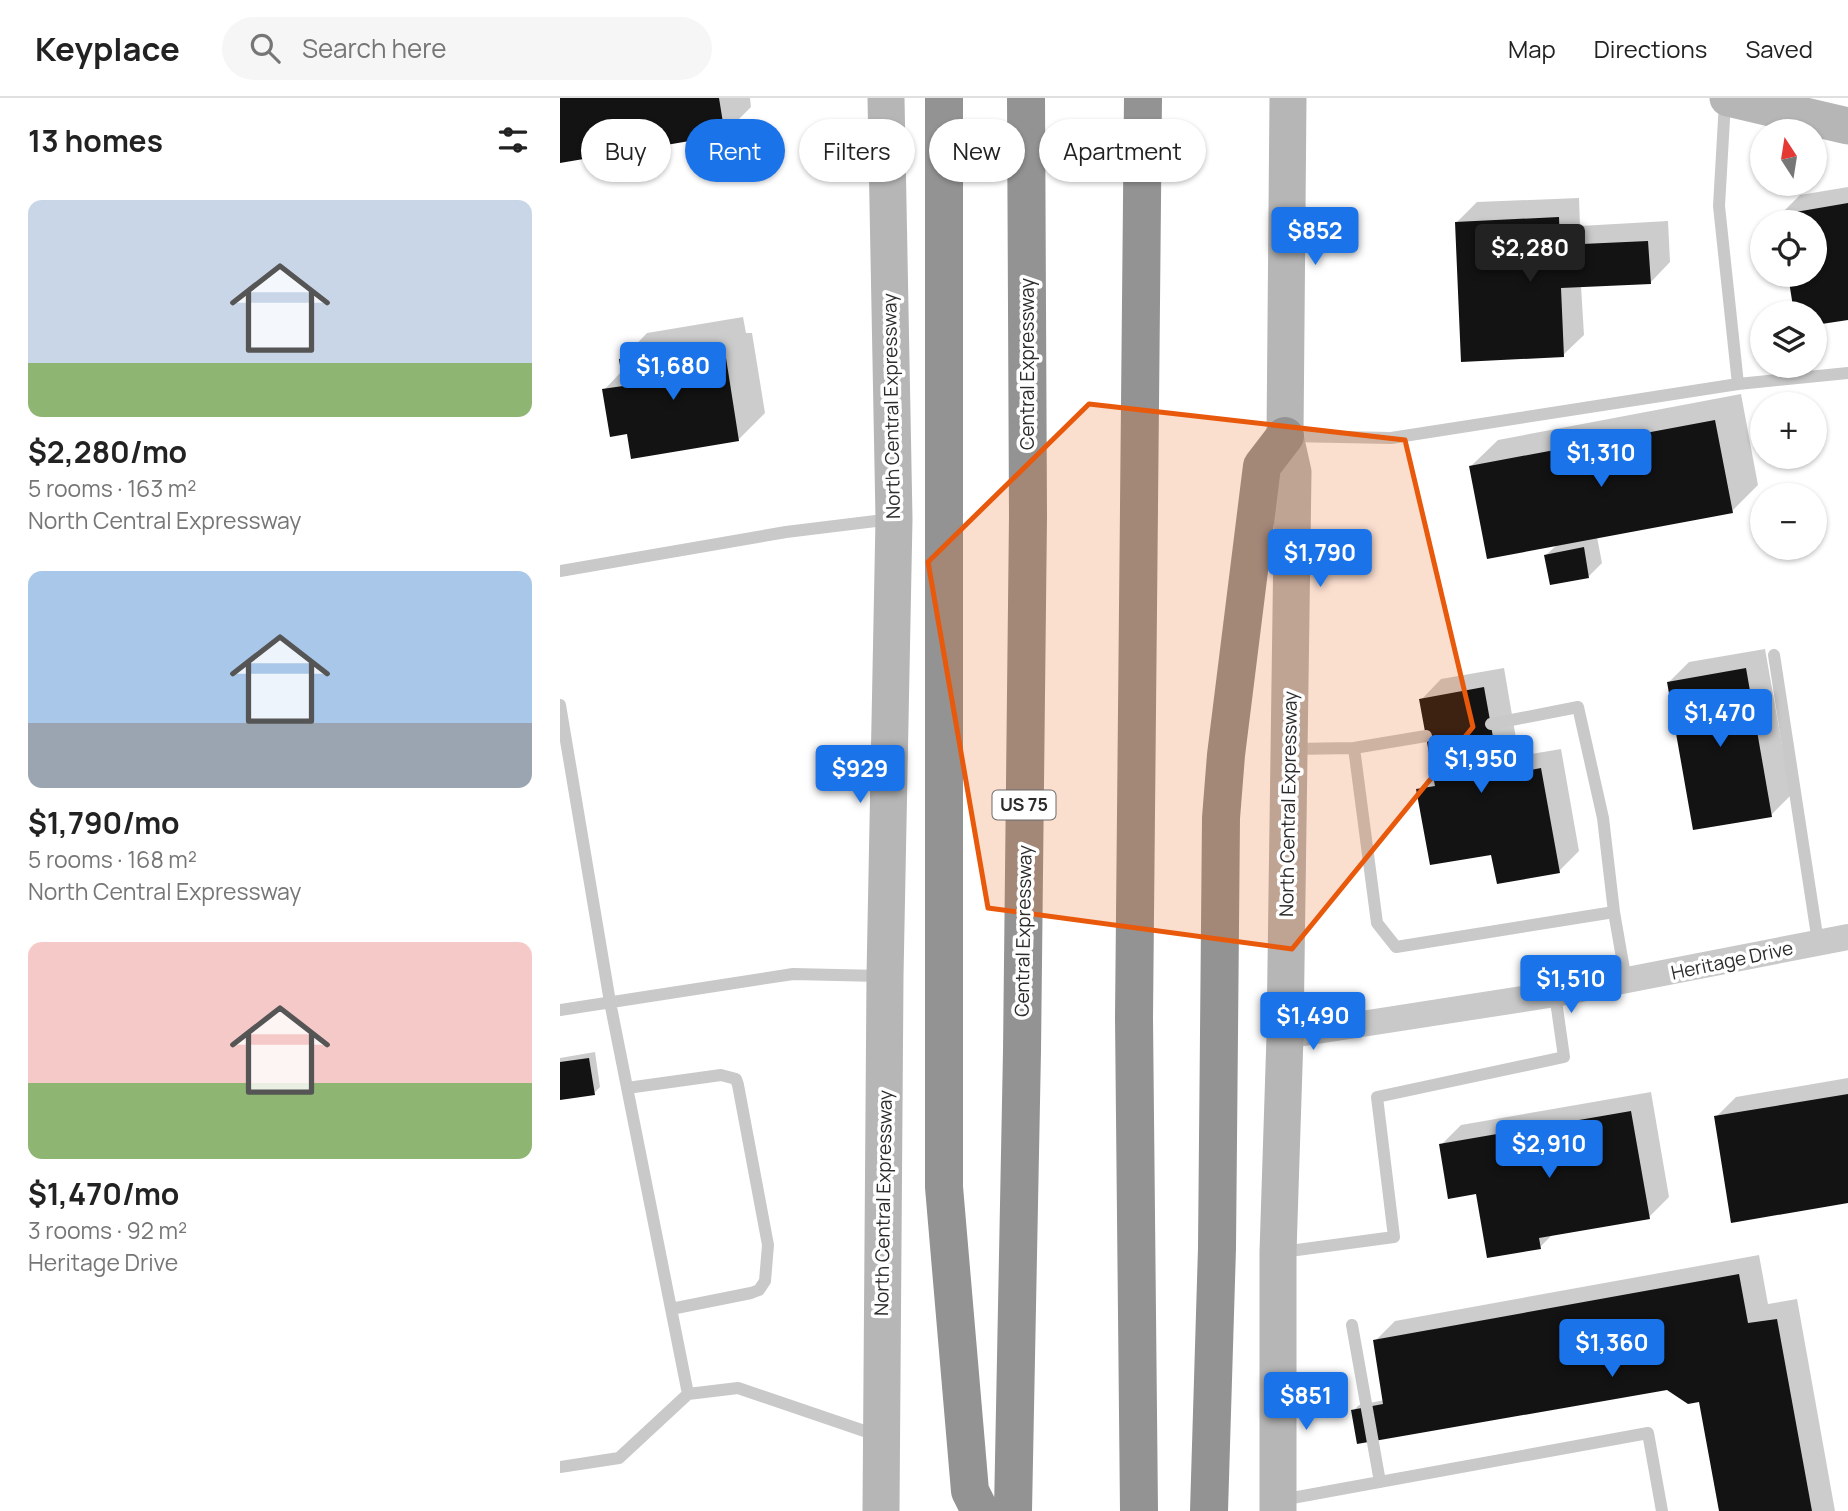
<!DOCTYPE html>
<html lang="en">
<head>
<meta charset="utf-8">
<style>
  :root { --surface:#fff; --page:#f6f6f6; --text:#222; --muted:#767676; --line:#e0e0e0; --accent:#1a73e8 }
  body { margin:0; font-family:Manrope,sans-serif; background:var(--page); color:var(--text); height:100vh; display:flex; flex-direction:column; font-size:26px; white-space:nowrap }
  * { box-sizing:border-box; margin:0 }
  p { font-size:23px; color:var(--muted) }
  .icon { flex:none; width:38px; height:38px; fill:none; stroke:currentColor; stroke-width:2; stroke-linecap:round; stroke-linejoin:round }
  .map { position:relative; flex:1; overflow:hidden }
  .panel { display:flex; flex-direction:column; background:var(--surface); width:560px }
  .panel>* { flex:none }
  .banner { position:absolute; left:21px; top:21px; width:665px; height:63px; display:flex; gap:14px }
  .needle { width:46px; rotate:348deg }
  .buttons { position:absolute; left:1190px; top:21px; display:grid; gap:14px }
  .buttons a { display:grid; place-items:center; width:77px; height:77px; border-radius:50%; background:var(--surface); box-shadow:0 2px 5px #0004; font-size:35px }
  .price { position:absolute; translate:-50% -60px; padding:0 16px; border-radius:7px; background:var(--accent); color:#fff; font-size:23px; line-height:46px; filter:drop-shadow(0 2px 4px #0008) }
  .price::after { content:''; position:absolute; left:50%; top:42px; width:21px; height:16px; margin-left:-10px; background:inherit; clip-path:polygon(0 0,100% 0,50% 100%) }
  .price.active { background:#222; color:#fff }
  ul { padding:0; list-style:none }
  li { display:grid; align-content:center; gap:14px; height:371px; padding:0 28px }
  li span { display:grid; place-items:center; height:217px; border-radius:14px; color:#555 }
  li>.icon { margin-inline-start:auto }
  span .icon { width:126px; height:126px; fill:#fffc; stroke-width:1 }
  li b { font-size:30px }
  h2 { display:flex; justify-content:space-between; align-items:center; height:84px; padding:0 28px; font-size:30px }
  .chip { padding:0 24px; border-radius:32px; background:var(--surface); box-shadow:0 2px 5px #0004; font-size:24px; line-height:63px }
  .chip.active { background:var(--accent); color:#fff }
  header { display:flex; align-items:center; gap:42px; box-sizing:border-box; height:98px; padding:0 35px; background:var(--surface); border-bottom:2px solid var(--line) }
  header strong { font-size:33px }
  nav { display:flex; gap:38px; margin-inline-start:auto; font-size:24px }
  .search { width:490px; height:63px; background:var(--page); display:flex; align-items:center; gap:18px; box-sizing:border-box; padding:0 24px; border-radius:38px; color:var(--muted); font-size:26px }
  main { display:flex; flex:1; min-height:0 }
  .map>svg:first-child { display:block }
</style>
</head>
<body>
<header>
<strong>Keyplace</strong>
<div class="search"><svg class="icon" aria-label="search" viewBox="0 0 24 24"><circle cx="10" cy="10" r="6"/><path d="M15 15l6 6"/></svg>Search here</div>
<nav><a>Map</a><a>Directions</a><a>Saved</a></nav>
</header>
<main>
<section class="panel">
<h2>13 homes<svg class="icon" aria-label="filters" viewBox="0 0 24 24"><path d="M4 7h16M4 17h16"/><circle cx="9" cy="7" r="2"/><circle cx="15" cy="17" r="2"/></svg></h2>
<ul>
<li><span style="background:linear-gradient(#c9d6e8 75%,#8fb573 0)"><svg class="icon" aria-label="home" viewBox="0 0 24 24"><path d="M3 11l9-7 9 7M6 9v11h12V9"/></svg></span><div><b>$2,280/mo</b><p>5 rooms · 163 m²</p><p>North Central Expressway</p></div></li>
<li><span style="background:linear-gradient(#a9c7e8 70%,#9aa5b1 0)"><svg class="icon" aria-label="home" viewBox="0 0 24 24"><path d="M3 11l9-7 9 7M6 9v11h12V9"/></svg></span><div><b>$1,790/mo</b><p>5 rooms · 168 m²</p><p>North Central Expressway</p></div></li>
<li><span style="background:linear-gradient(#f6c9c9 65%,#8fb573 0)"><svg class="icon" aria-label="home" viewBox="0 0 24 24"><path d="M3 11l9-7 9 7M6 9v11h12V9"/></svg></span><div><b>$1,470/mo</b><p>3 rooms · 92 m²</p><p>Heritage Drive</p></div></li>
</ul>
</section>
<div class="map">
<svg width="1288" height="1413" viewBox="0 0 1288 1413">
  <rect width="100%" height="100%" fill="#fff"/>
  <!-- shadow -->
  <path fill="#0003" d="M0,0h190l1,9 -26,26 -165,28z
    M1288,89v131l-33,6v-11h-19l-7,-38h26v-53h-34l-1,-7 20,-20z
    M1019,100l1,28 88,-5 2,41 -20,21 -69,3 3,49 -21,20 -107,-132 21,-21z
    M183,219l3,16h6l13,80 -27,27 -109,-9 -25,-41 18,-19 -1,-11 26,-27z
    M1181,296l17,91 -26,26 -135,26 5,26 -13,13 -43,-21 12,-11 -87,-78 27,-26z
    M1205,551l26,146 -20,20 -102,-133 20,-20z
    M944,570l15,88 42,-7 18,102 -20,20 -66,-19 -75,-62 17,-17 -14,-73 20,-21z
    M35,954l5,35 -6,6 -34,6v-41z
    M1288,980v123l-132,-84 20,-20z
    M1091,994l18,105 -20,20 -96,17 -13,13 -62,-55 -37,-47 20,-20z
    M1199,1157l9,49 29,-5 38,212h-114l-21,-112 -32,-11 -315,23 6,-6 26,-5 -10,-59 20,-20z"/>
  <!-- building -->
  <path fill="#131313" d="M0,0h159l6,37 -165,28z
    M1288,105v117l-33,5v-12h-21l-6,-38h27v-53h-36l-1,-7z
    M999,119l1,28 88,-4 3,43 -90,4 3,69 -103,5 -6,-140z
    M157,245l3,16 6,-1 13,83 -108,18 -4,-25 -17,3 -8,-48 21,-3 -4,-27z
    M1155,322l18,93 -246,46 -18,-93z
    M1024,449l5,31 -39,7 -6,-30z
    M1186,570l26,149 -79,13 -26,-148z
    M924,589l16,89 41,-8 19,105 -63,11 -6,-29 -61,10 -14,-76 19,-3 -16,-87z
    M29,960l6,37 -35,5v-38z
    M1288,996v109l-117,20 -17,-107z
    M1071,1013l19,108 -111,19 2,11 -54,9 -11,-64 -28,5 -9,-55z
    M1179,1176l9,49 29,-4 35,192h-93l-20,-109 -11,2 -21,-14 -310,54 -6,-34 32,-6 -10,-64z"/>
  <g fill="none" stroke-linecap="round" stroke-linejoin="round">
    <!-- lane -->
    <path stroke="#c9c9c9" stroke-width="12" d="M1165,4l-6,104 19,178
      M729,338l102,2 347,-54 110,-11
      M0,473l226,-39 106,-13
      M1214,557l44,287
      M0,607l50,297 78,392
      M794,650l72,-12
      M732,651l62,-1 23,175 19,24 218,-35 -11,-94 -25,-111 -87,17
      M1054,814l12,69
      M0,912l233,-36 88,2
      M67,990l94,-13 15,4 2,6 30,160 -3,36 -6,9 -8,3 -80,16
      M722,1154l112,-15 -17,-140 187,-40 -9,-63
      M792,1227l28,157
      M0,1369l59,-9 69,-64 50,-6 141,48
      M721,1402l367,-67 14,78"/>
    <!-- street -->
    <path stroke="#c9c9c9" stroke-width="26" d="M725,938l270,-42 293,-57"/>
    <!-- secondary -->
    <path stroke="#b6b6b6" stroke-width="37" d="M1168,0l120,28
      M321,1413l4,-535 9,-457 -8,-421
      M718,1413v-259l7,-216 8,-564 -8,-36 3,-338"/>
    <!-- highway -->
    <path stroke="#939393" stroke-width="38" d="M384,0v1089l26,304 10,20
      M453,1413l9,-460 6,-535 -2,-418
      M579,1413l-5,-493 9,-920
      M649,1413l8,-263 4,-430 5,-63 36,-289 23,-30"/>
  </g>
  <!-- marked area -->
  <path fill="#e8590c" fill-opacity="0.2" stroke="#e8590c" stroke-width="5" stroke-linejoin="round" d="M529,306l316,36 68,287 -181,222 -304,-41 -60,-346z"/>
  <g text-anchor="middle" stroke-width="7" stroke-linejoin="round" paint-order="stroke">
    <!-- shield labels -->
    <rect fill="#fff" stroke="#6b6b6b" stroke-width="2" x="432.5" y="692.5" width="63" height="29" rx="5"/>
    <g font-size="18" font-weight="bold" fill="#2c2c2c">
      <text x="464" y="713">US 75</text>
    </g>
    <!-- street labels -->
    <g font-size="19" fill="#2c2c2c" stroke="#fff">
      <text transform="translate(467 266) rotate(-90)" y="7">Central Expressway</text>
      <text transform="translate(331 308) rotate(-91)" y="7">North Central Expressway</text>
      <text transform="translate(728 706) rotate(-89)" y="7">North Central Expressway</text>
      <text transform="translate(463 833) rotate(-89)" y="7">Central Expressway</text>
      <text transform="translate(1172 862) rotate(-12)" y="7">Heritage Drive</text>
      <text transform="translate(323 1105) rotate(-89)" y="7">North Central Expressway</text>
    </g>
  </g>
</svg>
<div class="buttons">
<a><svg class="needle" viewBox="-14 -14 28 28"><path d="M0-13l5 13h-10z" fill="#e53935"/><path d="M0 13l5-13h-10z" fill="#767676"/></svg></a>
<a><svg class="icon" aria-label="locate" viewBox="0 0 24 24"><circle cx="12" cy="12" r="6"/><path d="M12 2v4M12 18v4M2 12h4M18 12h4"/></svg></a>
<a><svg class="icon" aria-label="layers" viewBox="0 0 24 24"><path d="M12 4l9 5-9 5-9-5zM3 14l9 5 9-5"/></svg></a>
<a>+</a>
<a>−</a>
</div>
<b class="price" style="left:755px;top:169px">$852</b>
<b class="price active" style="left:970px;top:186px">$2,280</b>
<b class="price" style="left:113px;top:304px">$1,680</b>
<b class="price" style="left:1041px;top:391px">$1,310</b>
<b class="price" style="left:760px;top:491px">$1,790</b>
<b class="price" style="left:1160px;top:651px">$1,470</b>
<b class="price" style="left:921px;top:697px">$1,950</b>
<b class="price" style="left:300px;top:707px">$929</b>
<b class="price" style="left:1011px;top:917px">$1,510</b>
<b class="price" style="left:753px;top:954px">$1,490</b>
<b class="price" style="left:989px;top:1082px">$2,910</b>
<b class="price" style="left:1052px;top:1281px">$1,360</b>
<b class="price" style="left:746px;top:1334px">$851</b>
<div class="banner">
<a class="chip">Buy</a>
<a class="chip active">Rent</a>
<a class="chip">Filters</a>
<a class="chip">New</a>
<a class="chip">Apartment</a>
</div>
</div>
</main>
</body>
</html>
